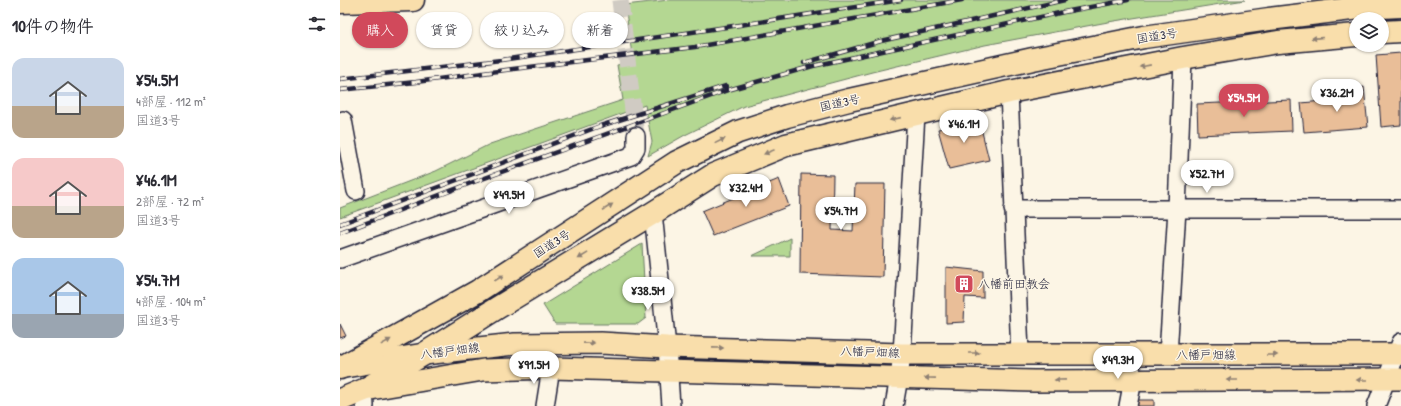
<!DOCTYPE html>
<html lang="ja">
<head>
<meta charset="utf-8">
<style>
  :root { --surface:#fff; --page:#f2f2f3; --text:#2b2b33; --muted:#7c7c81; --accent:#d1495b }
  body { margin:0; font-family:"Patrick Hand","Klee One",sans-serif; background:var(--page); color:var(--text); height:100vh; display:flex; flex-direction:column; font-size:15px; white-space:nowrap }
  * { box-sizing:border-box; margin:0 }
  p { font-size:13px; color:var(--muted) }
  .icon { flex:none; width:22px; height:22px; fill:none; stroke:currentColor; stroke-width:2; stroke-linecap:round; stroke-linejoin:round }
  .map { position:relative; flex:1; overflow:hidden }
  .sheet { display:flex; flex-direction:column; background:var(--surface); width:340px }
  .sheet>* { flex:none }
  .top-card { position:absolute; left:12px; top:12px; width:380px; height:36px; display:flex; gap:8px }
  .fabs { position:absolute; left:1009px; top:12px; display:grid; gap:8px }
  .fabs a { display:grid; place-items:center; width:40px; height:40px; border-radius:50%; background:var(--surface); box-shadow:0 1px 3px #0004; font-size:20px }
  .price { position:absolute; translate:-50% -34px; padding:0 9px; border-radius:14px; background:#fff; color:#222; font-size:13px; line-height:26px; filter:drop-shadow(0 1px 2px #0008) }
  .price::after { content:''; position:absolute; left:50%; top:24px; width:12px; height:9px; margin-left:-6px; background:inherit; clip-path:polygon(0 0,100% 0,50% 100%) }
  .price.active { background:var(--accent); color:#fff }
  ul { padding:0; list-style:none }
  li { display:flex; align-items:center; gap:12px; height:100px; padding:0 12px }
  li span { display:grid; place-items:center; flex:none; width:112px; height:80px; border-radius:12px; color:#555 }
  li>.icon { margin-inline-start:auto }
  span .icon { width:48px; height:48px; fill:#fffc; stroke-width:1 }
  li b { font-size:17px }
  h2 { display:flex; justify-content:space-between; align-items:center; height:48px; padding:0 12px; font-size:17px }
  .tag { padding:0 14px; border-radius:18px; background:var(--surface); box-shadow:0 1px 3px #0004; font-size:14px; line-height:36px }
  .tag.active { background:var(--accent); color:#fff }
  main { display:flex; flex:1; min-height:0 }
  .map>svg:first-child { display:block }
</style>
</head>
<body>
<main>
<section class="sheet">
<h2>10件の物件<svg class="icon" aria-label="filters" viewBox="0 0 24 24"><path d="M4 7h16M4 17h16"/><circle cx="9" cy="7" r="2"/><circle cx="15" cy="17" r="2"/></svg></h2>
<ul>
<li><span style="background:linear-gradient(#c9d6e8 60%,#b9a48a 0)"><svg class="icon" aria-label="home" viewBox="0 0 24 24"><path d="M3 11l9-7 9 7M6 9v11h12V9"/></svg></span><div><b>¥54.5M</b><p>4部屋 · 112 m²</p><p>国道3号</p></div></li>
<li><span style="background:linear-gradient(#f6c9c9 60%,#b9a48a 0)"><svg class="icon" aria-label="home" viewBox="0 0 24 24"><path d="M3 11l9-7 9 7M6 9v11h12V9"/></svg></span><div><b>¥46.1M</b><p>2部屋 · 72 m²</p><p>国道3号</p></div></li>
<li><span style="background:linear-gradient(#a9c7e8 70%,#9aa5b1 0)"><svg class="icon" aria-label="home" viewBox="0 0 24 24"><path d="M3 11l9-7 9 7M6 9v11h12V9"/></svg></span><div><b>¥54.7M</b><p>4部屋 · 104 m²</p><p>国道3号</p></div></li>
</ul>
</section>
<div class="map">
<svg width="1061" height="406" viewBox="0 0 1061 406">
  <rect width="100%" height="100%" fill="#fcf5e5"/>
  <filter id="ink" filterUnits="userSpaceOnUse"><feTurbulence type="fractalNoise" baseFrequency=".025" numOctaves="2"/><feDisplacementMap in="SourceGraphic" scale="8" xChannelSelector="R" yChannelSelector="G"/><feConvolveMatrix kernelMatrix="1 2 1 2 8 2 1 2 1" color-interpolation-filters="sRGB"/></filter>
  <g filter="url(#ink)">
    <!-- green -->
    <path fill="#b4d792" stroke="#6b7c66" d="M328,0h577l-137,22 -123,23 -113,27 -128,34 -59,29 -37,21 4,-14 -7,-37 -305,112v-9l96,-37 54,-27 133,-44 -6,-35 16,-3 -8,-57z
      M450,238v18h-38z
      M302,244l4,74 -8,6h-83l-12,-19z"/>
    <!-- building -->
    <path fill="#e9be98" stroke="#22223b" d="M1061,53v72l-20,2 -5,-72z
      M1024,87l4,40 -64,5 -3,-29 45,-4 -1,-10z
      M951,100l1,31 -94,4 -1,-31z
      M639,120l10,40 -40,9 -11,-40z
      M461,174l32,1 -1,55 21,1 2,-47h30l-2,93 -83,-3z
      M439,179l10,27 -76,30 -11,-25z
      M606,267l37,4v27l-18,-1 -1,25 -18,1z
      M0,324l6,12 -6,2z
      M798,400h16v6h-17z"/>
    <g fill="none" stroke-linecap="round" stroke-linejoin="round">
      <!-- minor-tunnel -->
      <path stroke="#d0cbc3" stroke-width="17" stroke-dasharray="17 8" stroke-linecap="butt" d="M280,0l16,136"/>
      <defs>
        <path id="minor" d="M669,92l11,261
          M3,120l13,71
          M673,209h388
          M313,213l14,134 4,59
          M0,259l291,-103 5,-8v-12
          M828,355l9,-146 6,-151
          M24,390l1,16
          M205,406l6,-38
          M554,406l5,-29 3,-23 14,-240
          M788,406l5,-26 -4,-26
          M1036,406l25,-64"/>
        <path id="major" d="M5,367l79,-13 91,-10 86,-1 66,4 235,7h499
          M25,390l118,-20 68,-2 483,13 367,-2"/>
        <path id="highway" d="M0,2l73,-2
          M1042,32l19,-1
          M0,368l138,-77 199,-129 61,-30 49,-16 62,-16 184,-41 111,-22 125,-18 91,-11 41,-2
          M0,400l24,-10 60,-36 73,-46 156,-95 60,-38 73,-30 223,-53 174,-34 95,-16 78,-7"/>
      </defs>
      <!-- minor casing -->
      <use href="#minor" stroke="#22223b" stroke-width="20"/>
      <!-- major casing -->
      <use href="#major" stroke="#22223b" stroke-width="24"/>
      <!-- highway casing -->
      <use href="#highway" stroke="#22223b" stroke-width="25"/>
      <!-- minor -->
      <use href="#minor" stroke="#fcf5e5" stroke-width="17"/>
      <!-- major -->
      <use href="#major" stroke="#f9deab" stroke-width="21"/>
      <!-- highway -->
      <use href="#highway" stroke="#f9deab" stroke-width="22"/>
      <defs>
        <path id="rail" d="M464,63l77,-22 184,-41
          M0,79l161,-19 239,-35 161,-25
          M0,90l76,-8 97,-13 182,-22 267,-47
          M0,224l260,-98 126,-40
          M0,233l131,-50 257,-93 85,-24 251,-54 64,-12"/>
      </defs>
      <!-- rail casing -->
      <use href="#rail" stroke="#22223b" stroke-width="4.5"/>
      <!-- rail -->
      <use href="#rail" stroke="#fcf5e5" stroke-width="3" stroke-dasharray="9" stroke-linecap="butt"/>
    </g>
    <!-- one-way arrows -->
    <defs><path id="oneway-solid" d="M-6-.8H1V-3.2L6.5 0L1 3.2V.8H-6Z"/></defs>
    <g fill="#8e8073">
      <use href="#oneway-solid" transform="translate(977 38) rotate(175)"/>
      <use href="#oneway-solid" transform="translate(805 66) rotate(169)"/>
      <use href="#oneway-solid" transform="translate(555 119) rotate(167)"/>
      <use href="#oneway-solid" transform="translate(380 141) rotate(-26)"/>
      <use href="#oneway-solid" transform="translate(429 152) rotate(158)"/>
      <use href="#oneway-solid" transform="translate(268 207) rotate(-33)"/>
      <use href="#oneway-solid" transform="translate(243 256) rotate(149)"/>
      <use href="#oneway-solid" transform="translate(159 278) rotate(-33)"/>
      <use href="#oneway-solid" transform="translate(46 342) rotate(-29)"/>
      <use href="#oneway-solid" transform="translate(249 343) rotate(-1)"/>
      <use href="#oneway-solid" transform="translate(378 348) rotate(1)"/>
      <use href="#oneway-solid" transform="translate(634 353)"/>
      <use href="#oneway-solid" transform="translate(932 355)"/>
      <use href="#oneway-solid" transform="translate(590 378) rotate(-179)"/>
      <use href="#oneway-solid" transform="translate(720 380) rotate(179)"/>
      <use href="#oneway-solid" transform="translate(892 380) rotate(-180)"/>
      <use href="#oneway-solid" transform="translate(1022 380) rotate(180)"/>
    </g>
  </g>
  <!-- icons -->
  <defs>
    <symbol id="building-square" viewBox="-11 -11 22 22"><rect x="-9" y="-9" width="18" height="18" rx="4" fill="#d1495b" stroke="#fcf5e5"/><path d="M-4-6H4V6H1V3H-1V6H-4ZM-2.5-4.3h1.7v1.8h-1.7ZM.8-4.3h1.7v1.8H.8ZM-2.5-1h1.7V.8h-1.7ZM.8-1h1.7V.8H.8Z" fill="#fff"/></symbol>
  </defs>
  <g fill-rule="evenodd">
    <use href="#building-square" x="613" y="273" width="22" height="22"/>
  </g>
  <g text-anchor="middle" stroke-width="3" stroke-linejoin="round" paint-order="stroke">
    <!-- street labels -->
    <g font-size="12" fill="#22223b" stroke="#fcf5e5">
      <text transform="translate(817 36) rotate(-9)" y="4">国道3号</text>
      <text transform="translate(500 103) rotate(-13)" y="4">国道3号</text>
      <text transform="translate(212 244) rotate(-33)" y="4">国道3号</text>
      <text transform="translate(110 351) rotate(-7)" y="4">八幡戸畑線</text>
      <text transform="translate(530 352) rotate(2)" y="4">八幡戸畑線</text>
      <text x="866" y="359">八幡戸畑線</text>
    </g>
    <!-- poi labels -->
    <g font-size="12" fill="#22223b" stroke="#fcf5e5" text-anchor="start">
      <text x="638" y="288">八幡前田教会</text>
    </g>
  </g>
</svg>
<div class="fabs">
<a><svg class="icon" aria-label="layers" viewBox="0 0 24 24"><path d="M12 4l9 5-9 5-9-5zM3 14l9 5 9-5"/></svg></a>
</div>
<b class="price" style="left:997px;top:113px">¥36.2M</b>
<b class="price active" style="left:904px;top:118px">¥54.5M</b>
<b class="price" style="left:624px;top:144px">¥46.1M</b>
<b class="price" style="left:867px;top:194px">¥52.7M</b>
<b class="price" style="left:406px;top:208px">¥32.4M</b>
<b class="price" style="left:169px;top:215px">¥49.5M</b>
<b class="price" style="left:501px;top:231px">¥54.7M</b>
<b class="price" style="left:308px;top:311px">¥38.5M</b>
<b class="price" style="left:778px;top:380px">¥49.3M</b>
<b class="price" style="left:194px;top:385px">¥91.5M</b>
<div class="top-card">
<a class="tag active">購入</a>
<a class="tag">賃貸</a>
<a class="tag">絞り込み</a>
<a class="tag">新着</a>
</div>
</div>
</main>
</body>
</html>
